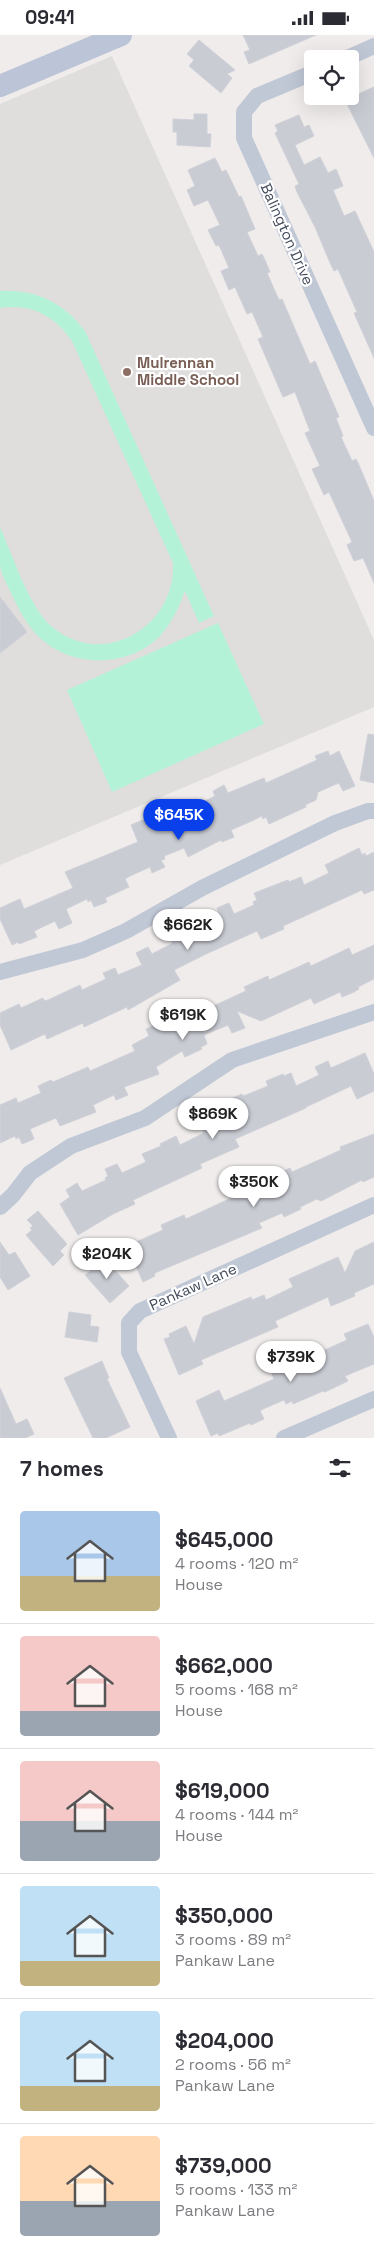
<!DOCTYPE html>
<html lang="en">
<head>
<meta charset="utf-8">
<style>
  :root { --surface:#fff; --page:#f7f7f7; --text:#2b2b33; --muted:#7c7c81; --line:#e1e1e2; --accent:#0940ec }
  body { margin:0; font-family:"Space Grotesk",sans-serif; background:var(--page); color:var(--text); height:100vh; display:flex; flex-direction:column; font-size:19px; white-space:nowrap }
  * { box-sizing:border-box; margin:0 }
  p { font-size:16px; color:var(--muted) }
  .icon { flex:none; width:28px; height:28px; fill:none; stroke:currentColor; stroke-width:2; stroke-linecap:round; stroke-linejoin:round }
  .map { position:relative; height:1403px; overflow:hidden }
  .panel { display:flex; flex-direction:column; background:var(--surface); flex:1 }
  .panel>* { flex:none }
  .controls { position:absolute; left:304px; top:15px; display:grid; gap:10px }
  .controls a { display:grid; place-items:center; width:55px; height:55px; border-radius:5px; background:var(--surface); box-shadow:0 5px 20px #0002; font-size:25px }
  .price { position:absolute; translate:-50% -42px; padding:0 11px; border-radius:18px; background:#fff; color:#222; font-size:16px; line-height:32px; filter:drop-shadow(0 1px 2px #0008) }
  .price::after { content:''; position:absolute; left:50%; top:30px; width:15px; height:11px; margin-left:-8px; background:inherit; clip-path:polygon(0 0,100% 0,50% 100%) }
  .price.on { background:var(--accent); color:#fff }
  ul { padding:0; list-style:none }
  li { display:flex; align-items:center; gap:15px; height:125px; padding:0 20px }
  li+li { border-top:1px solid var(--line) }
  li span { display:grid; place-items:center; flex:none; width:140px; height:100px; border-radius:5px; color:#555 }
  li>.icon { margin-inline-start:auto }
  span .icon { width:60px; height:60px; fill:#fffc; stroke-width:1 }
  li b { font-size:21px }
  h2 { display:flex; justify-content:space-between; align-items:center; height:60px; padding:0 20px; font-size:21px }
  .status { display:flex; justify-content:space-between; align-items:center; height:35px; padding:0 25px; background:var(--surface); direction:ltr }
  .status svg { height:14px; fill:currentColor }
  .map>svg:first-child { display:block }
</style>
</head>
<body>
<div class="status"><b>09:41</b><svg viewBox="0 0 49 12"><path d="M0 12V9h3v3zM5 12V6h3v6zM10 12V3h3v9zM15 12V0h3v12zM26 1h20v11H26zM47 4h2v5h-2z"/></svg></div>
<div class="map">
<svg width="374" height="1403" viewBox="0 0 374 1403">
  <rect width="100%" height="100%" fill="#efeceb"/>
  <!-- education -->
  <path fill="#e0dddd" d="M112,21l262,584v67l-374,158v-761z"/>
  <!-- green -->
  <path fill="#b4f2d8" d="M0,256c36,-2 64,12 85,40l129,285 -15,7 -14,-32c-6,17 -14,33 -26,46 -29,29 -81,31 -113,6 -15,-11 -25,-29 -33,-46 -4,-10 -12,-21 -13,-32 0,-12 0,-26 0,-38 12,27 29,79 50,98 51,46 126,3 123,-62l-101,-222c-17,-25 -41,-38 -72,-33z
    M218,588l46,101 -152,68 -45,-102z"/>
  <!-- building -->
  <path fill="#caccd4" stroke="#cfd0d8" d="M243,0h73l-67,29 -5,-12 6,-2z
    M199,5l36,30 -8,4 5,4 -11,15 -32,-27 5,-6 -7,-6z
    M374,52v71l-29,-58z
    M194,79h13v20h4l-1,13 -33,-2v-13h-4v-13l21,1z
    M299,80l5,12 5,-2 5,11 -19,9 9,20 16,-8 8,16 8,-4 7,17 -10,4 11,26 11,-5 19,41v106l-20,-45 3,-1 -19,-43 -4,2 -3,-6 -16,-38 -18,-35 -2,-6 4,-2 -24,-51 3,-2 -3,-6z
    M215,123l7,14 4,-2 13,27 2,-1 14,33 -8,3 11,24 4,-2 3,6 5,12 -3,1 12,27 3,-1 28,65 5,-3 24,56 -3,1 7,18 -2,1 11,24 4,-2 3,6 15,36v82l-11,-25 -9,3 -7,-16 5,-3 -23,-50 -5,3 -12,-26 8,-3 -15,-33 5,-2 -15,-39 -12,5 -25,-58 5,-2 -11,-25 -5,2 -12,-27 -6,3 -8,-19 8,-3 -10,-23 -3,1 -8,-16 12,-5 -12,-25 -14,6 -7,-16 8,-4 -7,-16z
    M0,562l27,35 -27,21z
    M368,699l6,1v48l-14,-3z
    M328,716l2,5 9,-5 16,35 -12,5 -4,-8 -5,2 -16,7 -2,8 -11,5 1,2 -37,17 -3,-7 -3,2 -1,-3 -8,4 -23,10 3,7 -12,5 -1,-2 -33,17 -4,-9 -20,8 1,3 -4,1 4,7 -13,6 -2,-6 -20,9 -5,3 4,8 -24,11 2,4 -13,5 -3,-7 -3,2 -1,-3 -21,10 6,14 -13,6 -4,-8 -21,10 3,6 -18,7 -1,-2 -6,3 -12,-26v-11l20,-9 4,10 49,-21 -8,-16 73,-30 -7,-17 23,-10 6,12 46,-21 -3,-4 12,-6 -2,-5 11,-6 4,8 36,-15 2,5 51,-23 -2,-4z
    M359,813l3,7 3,-2 1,3 8,-4v38l-10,4 -2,-4 -79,36 1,3 -23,10 -4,-8 -51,23 -32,16 6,10 -52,30 -1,-3 -43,20 -1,-4 -36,16 -2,-5 -34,16 -11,-25v-12l19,-9 2,4 22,-10 1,3 4,-1 32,-15 2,5 24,-11 -3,-6 12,-5 3,7 24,-10 -6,-12 12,-6 4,7 21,-11 -5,-11 12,-5 -1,-2 12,-5 4,8 25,-12 -3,-8 12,-5 5,11 20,-9 -1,-3 4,-2 -3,-7 34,-13 1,2 12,-5 3,8 25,-12 -4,-8z
    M374,910v34l-16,8 1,2 -5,3 -12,5 -2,-5 -26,12 -3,-6 -50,23 -24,-10 8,17 -13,5 -4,-8 -24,10 3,9 -6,3 1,2 -17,8 -3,-6 -26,16 3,7 -35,13 4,8 -12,5 -2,-5 -21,10 3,7 -36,14 -4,-8 -26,11 4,10 -12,5 -3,-7 -3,2 -1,-3 -15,7v-38l16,-7 2,5 23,-10 -3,-7 13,-6 2,2 35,-15 2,4 45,-20 -3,-6 17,-9 -3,-7 46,-21 2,7 52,-24 -2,-4 24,-11 1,4 40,-18 2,4 38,-18 3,7z
    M365,1018l9,21v17l-17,8 -6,-13 -45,21v1l-71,31 4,8 -39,17 2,4 -69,32 2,4 -22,10 -35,21 -18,-31 10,-7 -4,-7 11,-7 5,8 24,-11 -1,-2 3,-2 -3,-7 12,-5 5,9 24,-11 -4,-8 19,-8 -1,-2 16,-8 4,9 24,-12 -5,-10 34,-15 -3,-9 12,-5 1,2 3,-1 22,-9 -2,-5 17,-7 1,2 7,-3 5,13 23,-11 -4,-8 13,-6 3,7z
    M374,1099v43l-11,5 -1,-2 -41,21 -4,-2 -17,8 1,2 -17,8 -2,-4 -23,10 3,5 -105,44 -3,2 1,2 -12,6 -16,-36 36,-16 -2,-5 23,-10 2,4 82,-38 -1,-2 15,-7 8,-4 2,4 49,-22 -1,-3z
    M38,1176l29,33 -7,7 4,4 -11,11 -27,-31 6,-5 -2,-2 3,-2 -6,-6z
    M0,1207l9,13 6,-3 15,24 -22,14 -8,-13z
    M374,1207v42l-20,9 1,3 -24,10 -3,-9 -53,24 3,6 -77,33 2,4 -24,11 -15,-36 6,-2 -1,-3 17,-8 8,18 9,-27 48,-20 1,3 12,-5 2,5 27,-13 -4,-8 49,-22 7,16 10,-22z
    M103,1222l26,29 -19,17 -25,-28 12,-9 -1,-2z
    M69,1277l22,3 -1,11 9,1 -2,15 -32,-5z
    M368,1289l6,13v27l-29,12 3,5 -23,11 -2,-1 -30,13 -1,-3 -6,3 -2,-4 -21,9 -3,2 4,8 -13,6 -1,-2 -26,11 -5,2 -1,-3 -7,3 -15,-35 23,-11 5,11 50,-22 -4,-10 23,-11 3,5 51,-23 -3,-6z
    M102,1326l7,17 -2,1 23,48 -24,11h-13l-29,-60z
    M0,1353l16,36 11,-5 7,15 -9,4h-25z"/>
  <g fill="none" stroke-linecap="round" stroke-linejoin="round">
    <!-- street -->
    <path stroke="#c0c7d5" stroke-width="16" d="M345,24l29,-13
      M312,38l-55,23 -13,16v26l130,290
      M0,937l83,-22 43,-19 76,-43 133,-65 33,-12h6
      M0,1172l13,-12 17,-22 41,-27 74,-28 87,-58 142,-48
      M169,1403l-40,-86v-29l11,-12 234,-106
      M284,1403l90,-39"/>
    <!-- secondary -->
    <path stroke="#bcc4d7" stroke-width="22" d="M0,51l121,-51"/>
  </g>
  <!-- markers -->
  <circle fill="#8d6e63" stroke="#fff" stroke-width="2" cx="127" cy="337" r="5"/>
  <g text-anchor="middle" stroke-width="4.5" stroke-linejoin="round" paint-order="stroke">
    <!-- street labels -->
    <g font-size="15" fill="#434b5b" stroke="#fff">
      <text transform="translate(287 199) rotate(66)" y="5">Balington Drive</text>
      <text transform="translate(193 1252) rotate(-24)" y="5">Pankaw Lane</text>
    </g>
    <!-- education labels -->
    <g font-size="15" font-weight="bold" fill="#785e54" stroke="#fff" text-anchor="start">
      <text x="137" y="333">Mulrennan<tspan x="137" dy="17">Middle School</tspan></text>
    </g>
  </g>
</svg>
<div class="controls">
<a><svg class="icon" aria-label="locate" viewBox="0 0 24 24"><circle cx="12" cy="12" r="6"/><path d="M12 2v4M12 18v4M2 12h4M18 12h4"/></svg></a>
</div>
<b class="price on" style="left:179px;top:806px">$645K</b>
<b class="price" style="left:188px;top:916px">$662K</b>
<b class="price" style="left:183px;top:1006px">$619K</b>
<b class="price" style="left:213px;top:1105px">$869K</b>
<b class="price" style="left:254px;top:1173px">$350K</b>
<b class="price" style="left:107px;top:1245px">$204K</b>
<b class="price" style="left:291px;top:1348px">$739K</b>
</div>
<section class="panel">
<h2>7 homes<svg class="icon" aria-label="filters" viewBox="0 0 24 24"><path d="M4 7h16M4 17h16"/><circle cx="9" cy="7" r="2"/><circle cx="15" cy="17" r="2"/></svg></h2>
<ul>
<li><span style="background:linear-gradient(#a9c7e8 65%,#c2b280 0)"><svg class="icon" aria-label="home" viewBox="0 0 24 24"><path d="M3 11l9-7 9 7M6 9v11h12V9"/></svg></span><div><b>$645,000</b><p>4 rooms · 120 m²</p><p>House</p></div></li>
<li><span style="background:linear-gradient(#f6c9c9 75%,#9aa5b1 0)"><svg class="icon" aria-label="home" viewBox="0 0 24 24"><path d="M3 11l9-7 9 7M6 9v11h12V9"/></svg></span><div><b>$662,000</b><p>5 rooms · 168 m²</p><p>House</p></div></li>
<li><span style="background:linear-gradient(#f6c9c9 60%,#9aa5b1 0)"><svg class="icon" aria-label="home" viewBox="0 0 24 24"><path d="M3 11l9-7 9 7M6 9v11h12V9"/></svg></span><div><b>$619,000</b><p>4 rooms · 144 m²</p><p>House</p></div></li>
<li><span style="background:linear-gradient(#bfe0f5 75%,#c2b280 0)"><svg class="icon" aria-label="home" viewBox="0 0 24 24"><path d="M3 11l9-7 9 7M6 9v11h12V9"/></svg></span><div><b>$350,000</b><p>3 rooms · 89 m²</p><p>Pankaw Lane</p></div></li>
<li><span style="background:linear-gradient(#bfe0f5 75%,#c2b280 0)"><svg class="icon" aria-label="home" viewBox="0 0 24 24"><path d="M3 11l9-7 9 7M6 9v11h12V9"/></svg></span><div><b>$204,000</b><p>2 rooms · 56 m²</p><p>Pankaw Lane</p></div></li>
<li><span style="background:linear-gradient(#ffd9b3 65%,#9aa5b1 0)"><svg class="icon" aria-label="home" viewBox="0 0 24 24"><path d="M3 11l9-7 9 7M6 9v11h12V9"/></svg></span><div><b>$739,000</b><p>5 rooms · 133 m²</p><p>Pankaw Lane</p></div></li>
</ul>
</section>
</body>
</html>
